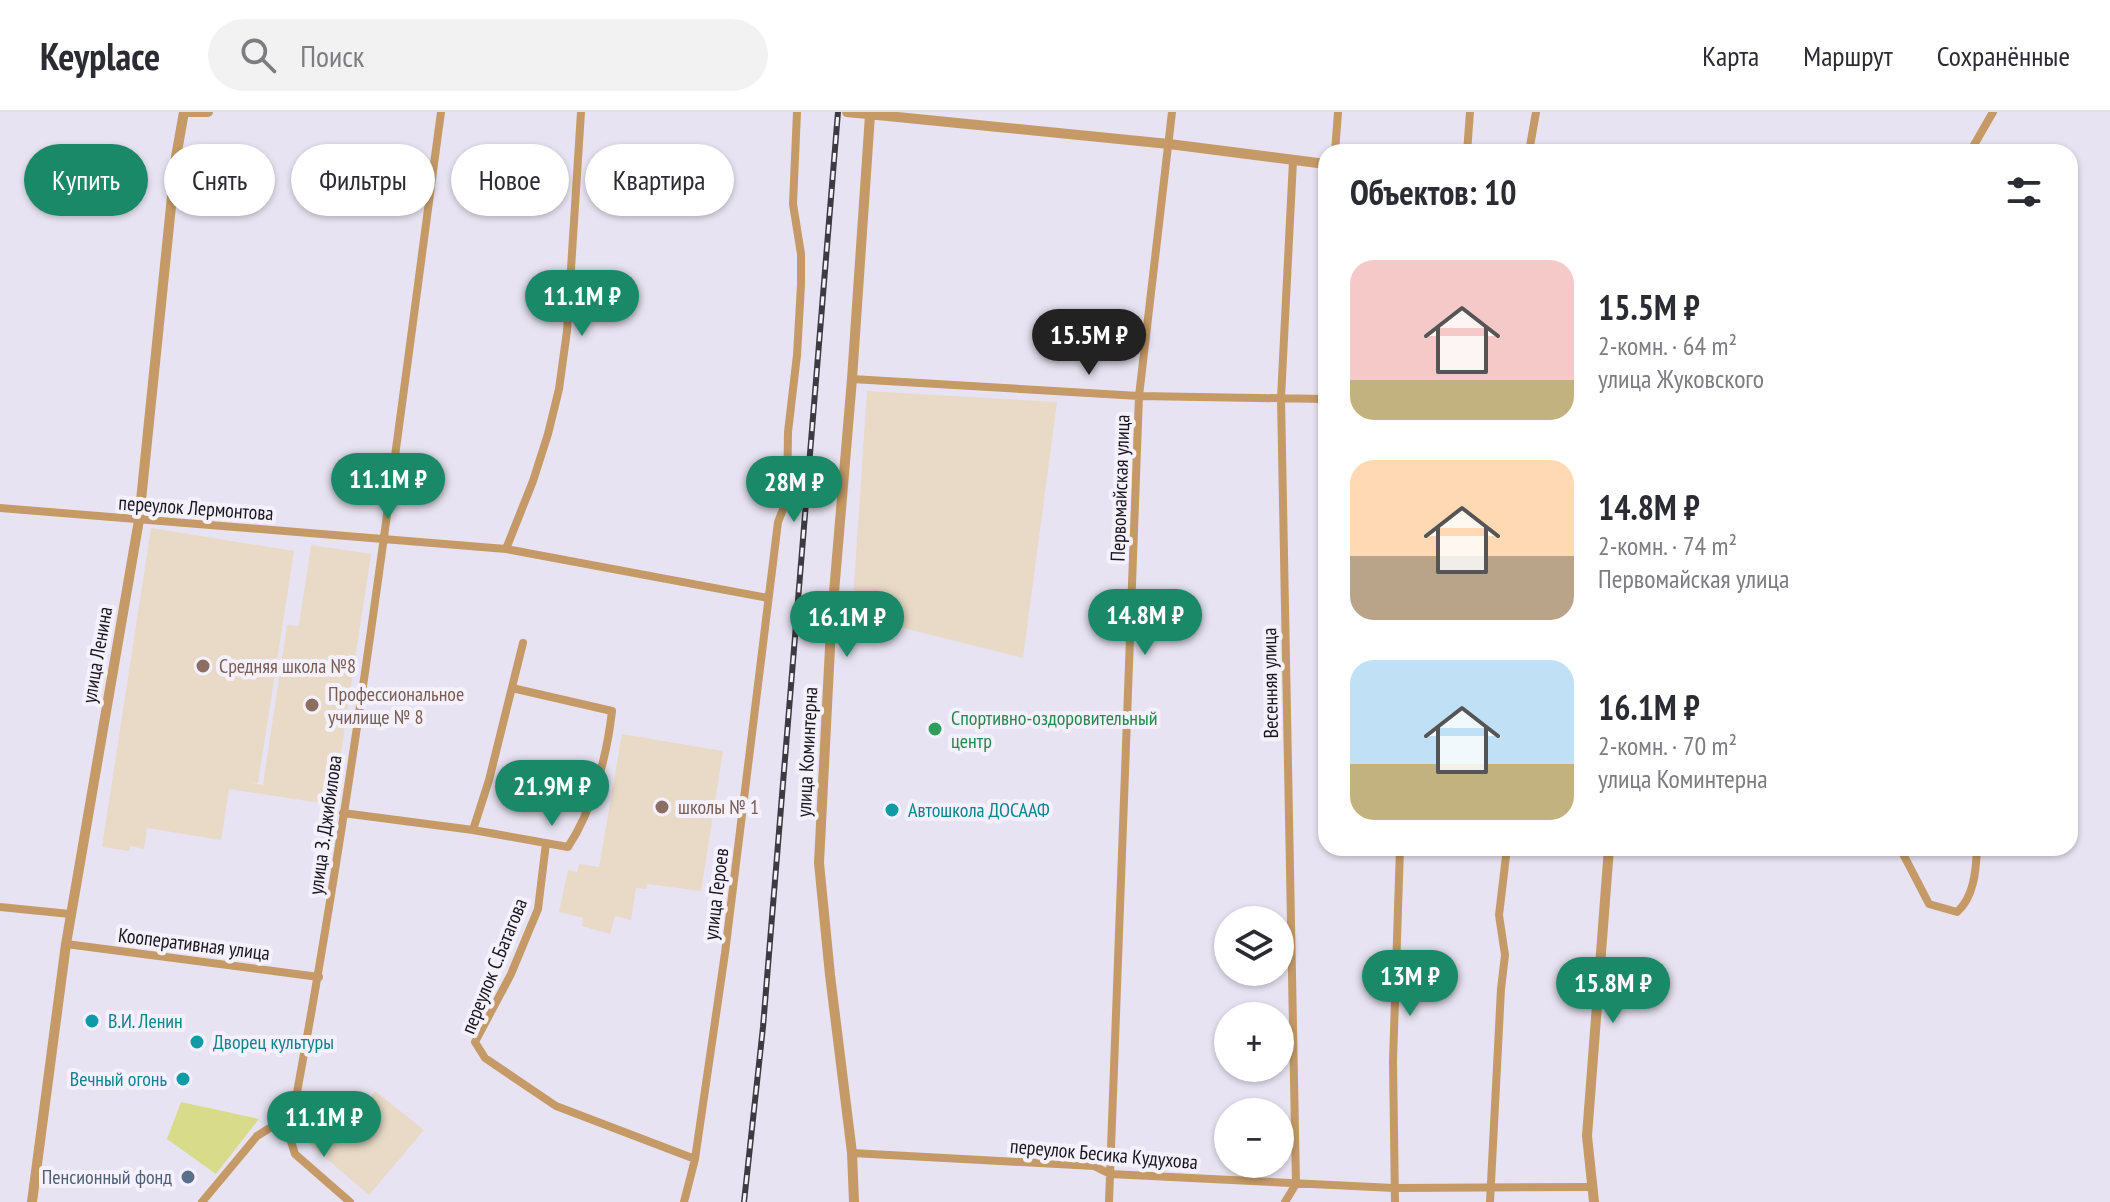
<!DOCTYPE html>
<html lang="ru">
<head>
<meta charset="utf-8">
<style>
  :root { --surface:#fff; --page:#f2f2f3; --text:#2b2b33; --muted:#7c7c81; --line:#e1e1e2; --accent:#198968 }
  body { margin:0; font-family:"PT Sans Narrow",sans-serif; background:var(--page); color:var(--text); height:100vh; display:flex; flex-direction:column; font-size:30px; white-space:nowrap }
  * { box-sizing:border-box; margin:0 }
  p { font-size:26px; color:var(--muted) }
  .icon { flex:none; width:44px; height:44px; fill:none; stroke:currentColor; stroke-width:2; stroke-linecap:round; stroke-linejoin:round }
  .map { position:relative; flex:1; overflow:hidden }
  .sheet { position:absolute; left:1318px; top:32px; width:760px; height:712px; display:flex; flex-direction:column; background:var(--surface); border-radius:24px; box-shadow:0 2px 6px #0004 }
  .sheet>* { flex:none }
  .hud { position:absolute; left:24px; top:32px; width:760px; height:72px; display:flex; gap:16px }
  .controls { position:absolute; left:1214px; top:794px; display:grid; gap:16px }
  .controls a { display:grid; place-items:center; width:80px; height:80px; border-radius:50%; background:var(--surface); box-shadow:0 2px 6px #0004; font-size:40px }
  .price { position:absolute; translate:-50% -68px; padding:0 18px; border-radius:28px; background:var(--accent); color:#fff; font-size:26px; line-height:52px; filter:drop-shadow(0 2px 4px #0008) }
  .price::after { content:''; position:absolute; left:50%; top:48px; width:24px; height:18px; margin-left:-12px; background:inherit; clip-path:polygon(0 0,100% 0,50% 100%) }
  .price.active { background:#222; color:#fff }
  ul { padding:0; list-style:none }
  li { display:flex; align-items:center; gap:24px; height:200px; padding:0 32px }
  li span { display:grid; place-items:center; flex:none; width:224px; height:160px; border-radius:24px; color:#555 }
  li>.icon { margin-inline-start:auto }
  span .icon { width:96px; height:96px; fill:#fffc; stroke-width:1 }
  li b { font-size:34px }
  h2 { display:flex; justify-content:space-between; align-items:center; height:96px; padding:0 32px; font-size:34px }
  .tag { padding:0 28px; border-radius:36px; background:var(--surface); box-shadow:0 2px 6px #0004; font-size:28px; line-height:72px }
  .tag.active { background:var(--accent); color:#fff }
  header { display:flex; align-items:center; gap:48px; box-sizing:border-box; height:112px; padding:0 40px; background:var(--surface); border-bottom:2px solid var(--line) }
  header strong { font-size:38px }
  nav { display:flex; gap:44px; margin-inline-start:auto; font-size:28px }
  .search { width:560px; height:72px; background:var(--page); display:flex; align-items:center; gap:20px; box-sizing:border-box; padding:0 28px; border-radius:44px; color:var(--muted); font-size:30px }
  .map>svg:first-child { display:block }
</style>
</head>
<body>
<header>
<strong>Keyplace</strong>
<div class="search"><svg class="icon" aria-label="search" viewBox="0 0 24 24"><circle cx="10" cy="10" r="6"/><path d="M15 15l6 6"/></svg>Поиск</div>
<nav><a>Карта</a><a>Маршрут</a><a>Сохранённые</a></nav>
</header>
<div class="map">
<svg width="2110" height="1090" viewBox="0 0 2110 1090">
  <rect width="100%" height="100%" fill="#e7e3f2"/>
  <!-- education -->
  <path fill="#e8dac7" d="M867,279l190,11 -34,256 -171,-43z
    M151,416l143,23 -36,232 -11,-1 16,3 24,-160 12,1 12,-81 60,9 -38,251 -104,-16 -8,51 -74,-12 -3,21 -14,-3 -1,5 -27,-4z
    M622,622l101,17 -22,140 -54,-7 -1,5 -10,-1 -5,32 -16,-4 -5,18 -28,-8 1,-8 -24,-6 9,-42 9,2 2,-8 20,3z
    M375,979l49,39 -55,65 -62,-53 27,-42 21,19z"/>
  <!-- green -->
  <path fill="#d8dc8a" d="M181,990l78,17 -43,55 -49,-35z"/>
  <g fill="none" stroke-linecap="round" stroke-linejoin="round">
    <!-- minor -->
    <path stroke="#c59a67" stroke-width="8" d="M1335,40l3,-40
      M1467,40l3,-40
      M1529,40l7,-40
      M1970,40l23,-40
      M852,267l287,17 187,3
      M0,396l506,41 262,49
      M506,437l27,-68 15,-47 11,-45 8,-58 14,-219
      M343,701l130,17 95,17c25,-38 39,-91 44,-136l-100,-23
      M473,718l16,-50 34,-137
      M546,731l-8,66 -27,65 -36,68 10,16 71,48 139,53
      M1900,736l29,56 28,8c17,-15 19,-41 20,-64
      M0,795l70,7
      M66,832l253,33
      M852,1041l242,13 16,8 284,14 198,-1
      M202,1090l55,-66 35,-22
      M350,1090l-55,-48 -8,-25 6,-15c62,-332 103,-668 148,-1002
      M684,1090l11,-43 30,-206 53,-431 9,-23 1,-67 9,-77 4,-70v-31l-8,-50 4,-92
      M1109,1090l30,-806 33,-284
      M1285,1090l11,-18 -15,-786 12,-237
      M1395,1090l-2,-141 7,-213
      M1490,1090l11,-213 4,-34 -6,-40 8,-67"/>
    <!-- tertiary -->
    <path stroke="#c59a67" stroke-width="10" d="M184,0h24
      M847,0l322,32 157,20
      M32,1090l34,-258 73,-424 37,-363 8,-45
      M854,1090l-2,-49 -22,-178 -11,-112 12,-235 21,-249 18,-264
      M1594,1090l-7,-66 22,-288"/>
    <defs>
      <path id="rail" d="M744,1090l19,-175 75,-915"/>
    </defs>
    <!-- rail casing -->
    <use href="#rail" stroke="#3c3b41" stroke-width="6"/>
    <!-- rail -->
    <use href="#rail" stroke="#f4f1fd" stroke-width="3" stroke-dasharray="9" stroke-linecap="butt"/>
  </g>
  <!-- markers -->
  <g fill="#8d6e63" stroke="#f4f1fd" stroke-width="3">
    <circle cx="203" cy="554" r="8"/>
    <circle cx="312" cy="593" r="8"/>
    <circle cx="662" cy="695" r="8"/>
  </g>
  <circle fill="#2e9e5b" stroke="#f4f1fd" stroke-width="3" cx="935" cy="617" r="8"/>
  <g fill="#0f9aa8" stroke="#f4f1fd" stroke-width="3">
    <circle cx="892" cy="698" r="8"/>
    <circle cx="92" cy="909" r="8"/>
    <circle cx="197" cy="930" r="8"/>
    <circle cx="183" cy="967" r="8"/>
  </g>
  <circle fill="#5c6f8a" stroke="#f4f1fd" stroke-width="3" cx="188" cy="1065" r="8"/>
  <g text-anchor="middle" stroke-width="8" stroke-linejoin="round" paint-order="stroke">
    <!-- street labels -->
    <g font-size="20" fill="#18171c" stroke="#f4f1fd">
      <text transform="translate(1120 376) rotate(-88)" y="7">Первомайская улица</text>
      <text transform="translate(196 396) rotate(4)" y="7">переулок Лермонтова</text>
      <text transform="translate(97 543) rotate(-80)" y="7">улица Ленина</text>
      <text transform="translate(1270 571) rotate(-91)" y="7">Весенняя улица</text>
      <text transform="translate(807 640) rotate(-87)" y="7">улица Коминтерна</text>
      <text transform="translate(325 713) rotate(-82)" y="7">улица З. Джибилова</text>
      <text transform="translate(716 782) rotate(-83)" y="7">улица Героев</text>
      <text transform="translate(194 832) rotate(7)" y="7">Кооперативная улица</text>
      <text transform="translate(494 854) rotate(-68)" y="7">переулок С.Батагова</text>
      <text transform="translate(1104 1042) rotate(5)" y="7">переулок Бесика Кудухова</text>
    </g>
    <!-- education labels -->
    <g font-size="20" fill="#785e54" stroke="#f4f1fd" text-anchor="start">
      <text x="219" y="561">Средняя школа №8</text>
      <text x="328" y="589">Профессиональное<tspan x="328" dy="23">училище № 8</tspan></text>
      <text x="678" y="702">школы № 1</text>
    </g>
    <!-- leisure labels -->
    <g font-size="20" fill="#27864d" stroke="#f4f1fd" text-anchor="start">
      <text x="951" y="613">Спортивно-оздоровительный<tspan x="951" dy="23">центр</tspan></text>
    </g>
    <!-- culture labels -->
    <g font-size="20" fill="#0d838f" stroke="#f4f1fd" text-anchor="start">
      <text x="908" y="705">Автошкола ДОСААФ</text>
      <text x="108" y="916">В.И. Ленин</text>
      <text x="213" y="937">Дворец культуры</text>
      <text x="167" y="974" text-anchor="end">Вечный огонь</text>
    </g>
    <!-- service labels -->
    <g font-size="20" fill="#4e5e75" stroke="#f4f1fd" text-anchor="end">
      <text x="172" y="1072">Пенсионный фонд</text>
    </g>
  </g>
</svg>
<div class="controls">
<a><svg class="icon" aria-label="layers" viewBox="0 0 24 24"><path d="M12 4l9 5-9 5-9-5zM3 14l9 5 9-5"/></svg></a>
<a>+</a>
<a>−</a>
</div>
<b class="price" style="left:582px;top:226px">11.1M ₽</b>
<b class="price active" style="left:1089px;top:265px">15.5M ₽</b>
<b class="price" style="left:388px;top:409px">11.1M ₽</b>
<b class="price" style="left:794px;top:412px">28M ₽</b>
<b class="price" style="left:1145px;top:545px">14.8M ₽</b>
<b class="price" style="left:847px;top:547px">16.1M ₽</b>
<b class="price" style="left:552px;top:716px">21.9M ₽</b>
<b class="price" style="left:1410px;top:906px">13M ₽</b>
<b class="price" style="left:1613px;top:913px">15.8M ₽</b>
<b class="price" style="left:324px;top:1047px">11.1M ₽</b>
<div class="hud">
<a class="tag active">Купить</a>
<a class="tag">Снять</a>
<a class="tag">Фильтры</a>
<a class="tag">Новое</a>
<a class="tag">Квартира</a>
</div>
<section class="sheet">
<h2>Объектов: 10<svg class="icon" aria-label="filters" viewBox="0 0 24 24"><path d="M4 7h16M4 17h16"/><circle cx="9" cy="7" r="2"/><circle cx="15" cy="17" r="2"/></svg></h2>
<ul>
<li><span style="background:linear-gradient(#f6c9c9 75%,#c2b280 0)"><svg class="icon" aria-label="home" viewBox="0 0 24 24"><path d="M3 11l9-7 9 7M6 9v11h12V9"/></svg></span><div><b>15.5M ₽</b><p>2-комн. · 64 m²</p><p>улица Жуковского</p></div></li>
<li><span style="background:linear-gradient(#ffd9b3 60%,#b9a48a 0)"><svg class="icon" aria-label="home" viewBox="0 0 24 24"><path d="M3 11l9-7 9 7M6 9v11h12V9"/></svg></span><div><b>14.8M ₽</b><p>2-комн. · 74 m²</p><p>Первомайская улица</p></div></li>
<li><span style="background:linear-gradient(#bfe0f5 65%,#c2b280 0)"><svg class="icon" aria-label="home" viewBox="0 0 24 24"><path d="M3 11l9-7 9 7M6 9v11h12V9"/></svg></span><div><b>16.1M ₽</b><p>2-комн. · 70 m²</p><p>улица Коминтерна</p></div></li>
</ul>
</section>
</div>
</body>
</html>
